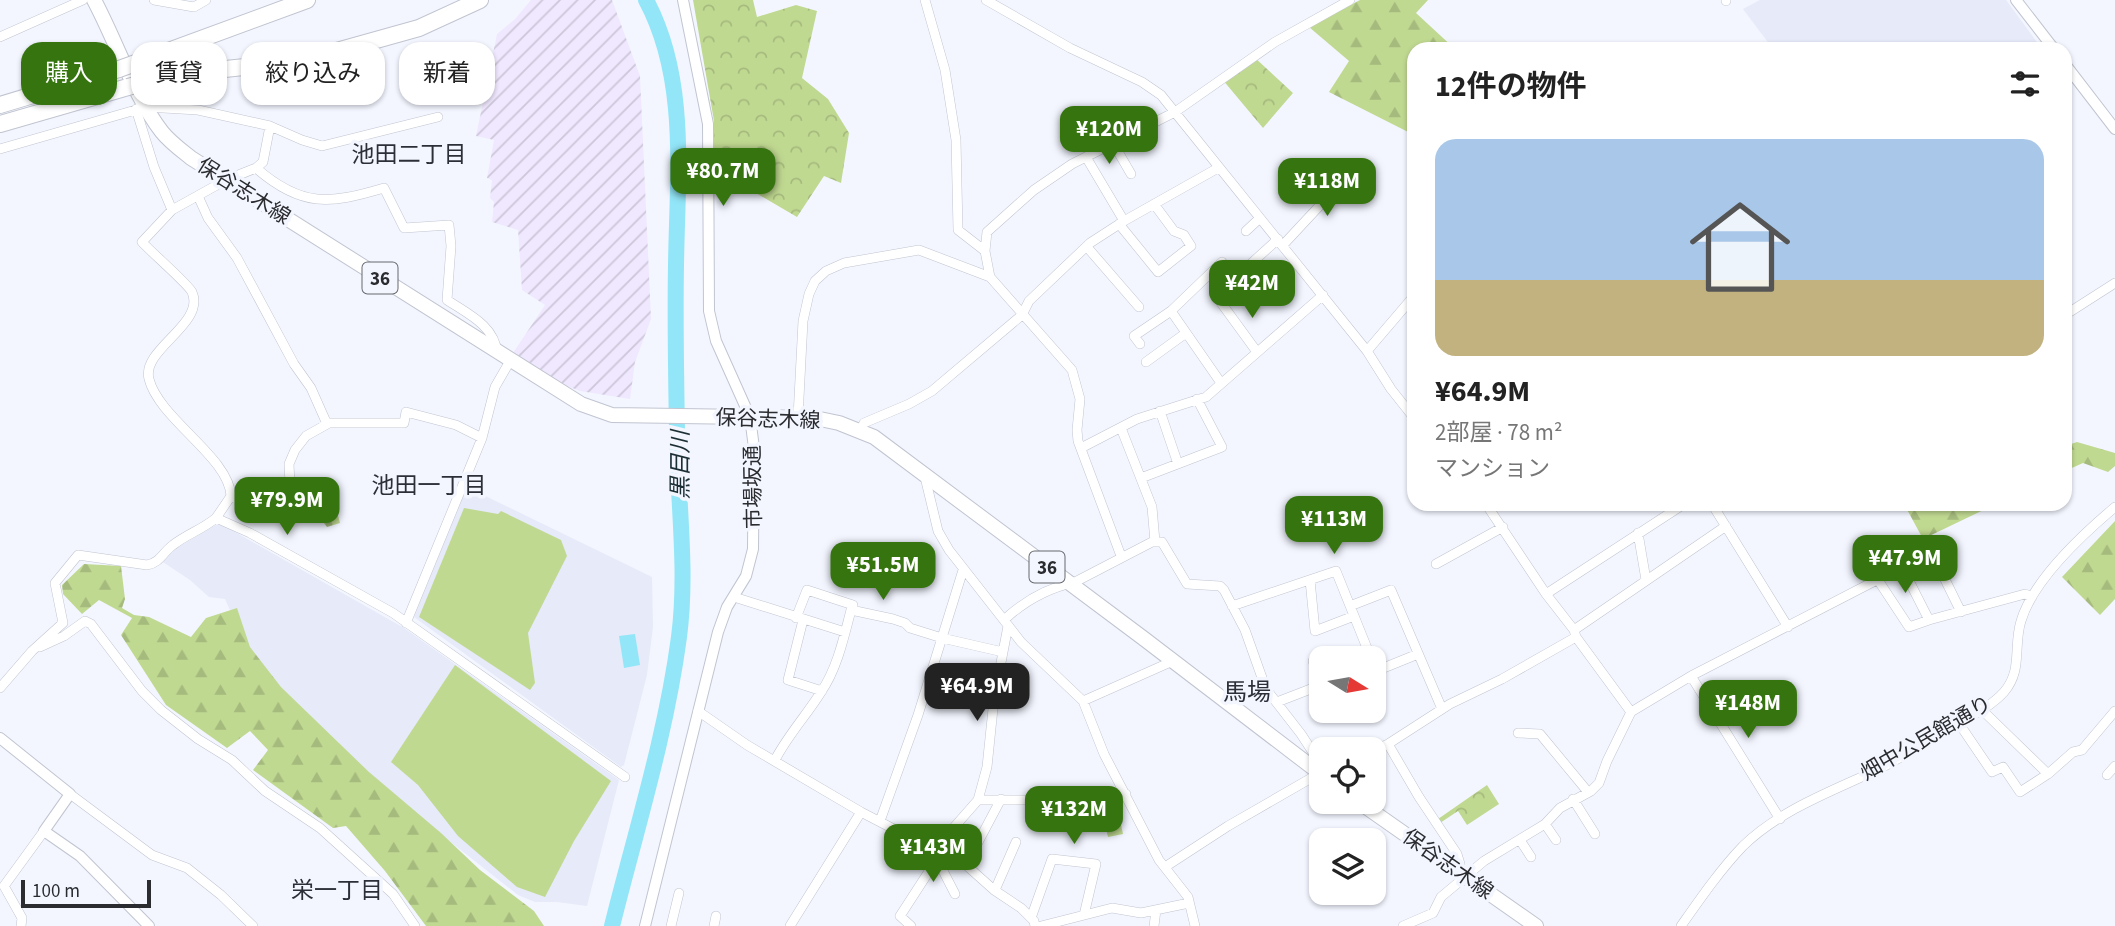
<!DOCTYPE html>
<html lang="ja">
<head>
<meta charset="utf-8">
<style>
  :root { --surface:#fff; --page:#f2f2f2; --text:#222; --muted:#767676; --accent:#35740f }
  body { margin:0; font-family:"Source Sans 3","Noto Sans JP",sans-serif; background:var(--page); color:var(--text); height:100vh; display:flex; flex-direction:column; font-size:26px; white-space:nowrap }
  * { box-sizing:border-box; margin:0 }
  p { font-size:23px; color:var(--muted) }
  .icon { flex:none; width:38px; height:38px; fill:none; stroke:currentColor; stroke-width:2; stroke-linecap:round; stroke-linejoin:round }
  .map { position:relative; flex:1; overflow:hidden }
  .side { position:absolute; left:1407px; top:42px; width:665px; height:469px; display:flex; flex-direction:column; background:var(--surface); border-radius:21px; box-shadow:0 2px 5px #0004 }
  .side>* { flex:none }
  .hud { position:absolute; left:21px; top:42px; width:665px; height:63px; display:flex; gap:14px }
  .needle { width:46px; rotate:101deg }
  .fabs { position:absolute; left:1309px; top:646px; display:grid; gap:14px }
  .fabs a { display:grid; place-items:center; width:77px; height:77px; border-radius:14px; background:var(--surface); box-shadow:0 2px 5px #0004; font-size:35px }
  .scale { position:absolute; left:21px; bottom:18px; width:130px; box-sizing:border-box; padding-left:7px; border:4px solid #2b2c30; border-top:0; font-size:19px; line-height:24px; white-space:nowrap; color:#2b2c30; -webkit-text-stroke:5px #f3f6ff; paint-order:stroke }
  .price { position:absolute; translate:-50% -60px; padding:0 16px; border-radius:14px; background:var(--accent); color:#fff; font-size:23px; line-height:46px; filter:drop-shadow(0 2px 4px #0008) }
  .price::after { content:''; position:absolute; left:50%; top:42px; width:21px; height:16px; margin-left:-10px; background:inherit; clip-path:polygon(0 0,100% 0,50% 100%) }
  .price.on { background:#222; color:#fff }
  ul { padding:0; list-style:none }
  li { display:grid; align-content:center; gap:14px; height:371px; padding:0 28px }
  li span { display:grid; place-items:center; height:217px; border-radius:21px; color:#555 }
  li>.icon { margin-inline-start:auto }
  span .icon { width:126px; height:126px; fill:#fffc; stroke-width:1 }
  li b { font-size:30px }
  h2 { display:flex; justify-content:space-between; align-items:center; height:84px; padding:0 28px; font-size:30px }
  .tag { padding:0 24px; border-radius:21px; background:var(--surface); box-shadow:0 2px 5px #0004; font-size:24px; line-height:63px }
  .tag.on { background:var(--accent); color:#fff }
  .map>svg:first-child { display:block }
</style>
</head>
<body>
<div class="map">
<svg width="2115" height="926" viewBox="0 0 2115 926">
  <defs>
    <pattern id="industrial-furrows" width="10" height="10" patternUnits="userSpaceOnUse" patternTransform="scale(1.75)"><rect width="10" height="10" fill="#f0e8fe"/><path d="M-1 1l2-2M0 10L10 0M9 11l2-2" fill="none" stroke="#cec7da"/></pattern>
    <pattern id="forest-firs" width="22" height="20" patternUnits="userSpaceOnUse" patternTransform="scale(1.75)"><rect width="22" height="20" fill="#c0d991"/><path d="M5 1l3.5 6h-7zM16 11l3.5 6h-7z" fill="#a5ba7d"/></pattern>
    <pattern id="cemetery-stones" width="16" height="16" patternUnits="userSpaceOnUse" patternTransform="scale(1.75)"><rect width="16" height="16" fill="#c0d991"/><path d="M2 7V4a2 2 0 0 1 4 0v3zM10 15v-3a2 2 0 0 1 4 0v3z" fill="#a5ba7d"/></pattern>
    <pattern id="park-crowns" width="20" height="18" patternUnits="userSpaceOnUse" patternTransform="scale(1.75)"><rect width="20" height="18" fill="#c0d991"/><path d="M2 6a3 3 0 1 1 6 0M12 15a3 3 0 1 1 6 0" fill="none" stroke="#a5ba7d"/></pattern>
  </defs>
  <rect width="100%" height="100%" fill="#f3f6ff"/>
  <!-- built -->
  <path fill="#e6eaf9" d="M1760,0h246l36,49h-269l-30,-40z
    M467,487l185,90 1,50 -6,48 -23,90 -3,2 -207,-150z
    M221,524l183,104 215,152 -32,126 -30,-4h-22l-17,-7 -118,-93 -140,-135 -19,-33 -16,-35 -16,-2 -19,-17 -27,-18 12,-13 41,-24z"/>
  <!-- industrial -->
  <path fill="url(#industrial-furrows)" d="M531,0h81l28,76 11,243 -16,43 -5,37 -50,-8 -15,-6 -52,-32 32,-48 -23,-15 -4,-60 -26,-8 2,-20 -4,-4 2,-18 -5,-2 7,-38 -18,-4 21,-102 18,-15z"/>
  <!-- grass -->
  <path fill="#c0d991" d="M464,508l34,6 3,-3 60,29 6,16 -39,77 7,50 -5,7 -111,-73z
    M455,665l156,116 -37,60 -29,56 -28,-10 -59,-51 -40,-51 -27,-23z"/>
  <!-- forest -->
  <path fill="url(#forest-firs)" d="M1360,0h68l-12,13 39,36h-41v86l-85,-43 20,-31 -40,-34z
    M2077,442l38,11v13l-7,6 -25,-9 -18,8v-25z
    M1904,504h92l-73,35z
    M2115,521v78l-15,16 -38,-38z
    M84,564l37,2 4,33 -3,9 12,7 15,2 42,20 15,-19 31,-10 13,39 31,40 88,85 72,61 39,37 54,41 10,15h-118l-41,-55 -39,-45 -13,2 -80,-58 15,-20 -18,-19 -23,17 -61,-43 -45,-70 11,-17 -33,-18 -17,14 -19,-20 -1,-9z"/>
  <!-- cemetery -->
  <path fill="url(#cemetery-stones)" d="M315,496l4,5 9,-4 1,5 7,6 4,15 -13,4 -20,-24 2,-5z"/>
  <!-- park -->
  <path fill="url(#park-crowns)" d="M693,0h60l4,17 39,-12 21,6 -15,67 26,21 21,34 -8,50 -17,-7 -27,41 -84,-49 1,-47z
    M1254,57l39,36 -30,35 -41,-49z
    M1487,785l12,19 -32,21 -9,-14 -18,12 -2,-4z
    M1115,796l8,38 -15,3 -9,-37z"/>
  <!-- water -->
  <path fill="#92e6f8" d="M635,634l5,31 -16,3 -5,-32z"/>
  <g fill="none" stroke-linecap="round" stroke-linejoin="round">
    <!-- river -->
    <path stroke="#92e6f8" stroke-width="16" d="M612,926c24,-96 54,-191 67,-289 9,-68 -2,-139 -2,-207 -1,-55 -2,-110 -1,-164 1,-88 13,-186 -30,-266"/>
    <defs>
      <path id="minor" d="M154,0l40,7 12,-7
        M925,0l20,70 11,70 2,90 27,21
        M986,0l84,48 72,34 19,13 206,256 24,38 23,29
        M1726,0v1
        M0,37l83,-37
        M136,109l18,58 18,43
        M1113,143l18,31
        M0,149l146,-42 52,3 72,16 32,14 20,6 116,-29
        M1086,157l38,64
        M256,168l7,-6 7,-36
        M198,196l10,22 29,40 57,106 17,24 16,36
        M1119,224l39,48 33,-26 -7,-11 -10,-4 -20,-27
        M1246,231l14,-13
        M1283,245l68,-73
        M1087,247l52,60
        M1244,270l34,-31
        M1224,287l-10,6 43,59
        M1171,311l50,72
        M2065,315l50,-32
        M1140,344l-6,-8 37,-25 51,-49
        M1367,351l47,-55
        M1146,362l40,-29
        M1160,411l18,53
        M798,417l5,-96 6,-27 6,-13 11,-10 18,-8 75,-13 71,27
        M1121,428l31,79 3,35
        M860,431l4,-8 45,-19 23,-13 90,-76 7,-14 61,-58 34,-22 94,-53
        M1081,448l56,-29 69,-22 117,-102
        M924,473l14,58 11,19 72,92 62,59 21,53 55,106 29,37 7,29
        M1141,478l81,-31 -25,-48
        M231,496c-2,-39 -72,-77 -82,-117 -8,-30 57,-55 43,-87 -4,-8 -41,-40 -50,-50l30,-32 54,-30 30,-12c46,40 74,36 128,20l20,40 45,-3 2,21 -4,54c21,14 48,26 50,53
        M1486,504l60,90 28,36 2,7 55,75
        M1712,504l76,123
        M216,518l15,-22 42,8 8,-3 6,-6 3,-11 -1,-20 6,-14 11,-14 23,-13h75l2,-11 50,13 26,13
        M1638,533l8,47
        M1121,556l-43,-115 -1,-11 3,-31 -8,-29 -82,-93 -5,-26 2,-19 47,-42 38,-26 103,-52 100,-70 75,-42
        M1436,564l67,-37
        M1902,567l29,-16 30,61
        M1310,580l5,51 39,-15
        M1878,580l31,47 20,-7
        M1546,594l138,-90
        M734,597l111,35
        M1232,606l104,-35 35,87
        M1350,606l41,-16 51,119
        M796,618l11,-28 46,15 -2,5 42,9 12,4 5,5 32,10 61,14
        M803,620l-15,60 34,11
        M1004,620c19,-18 44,-32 71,-38l77,-40h10l25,42 33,2 4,4 21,40 21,59 35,45 15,23 -3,11
        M406,623l76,-185 13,-51 15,-26
        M1574,630l152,-104
        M40,647l24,-11 21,-15 6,3 51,67 19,19 37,29 34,21 33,31 55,37 73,66 22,32
        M1374,666l2,5 42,-17
        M1691,676l89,143
        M0,688l32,-37 31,-28 -8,-40 23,-28 69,10c13,-2 16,-13 26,-20 14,-11 30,-16 43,-27l34,15 143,80 232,164
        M1083,701l90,-40
        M1277,702l44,-17 -8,-24
        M1981,709l67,65 25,-22 9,-2 33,-39
        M698,711l49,34 114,67 73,38 44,-50 9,-33 7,-68 14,-73
        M1958,722l34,50 11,-5 17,25 28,-18
        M1518,733l22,1 48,58
        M1388,744l31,53 38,57 3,10 -2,7
        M1374,751l14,-7 62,-40 52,-25 74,-42
        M775,760c13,-25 31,-44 46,-68 16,-23 23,-55 30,-82
        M2107,775l8,-9
        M70,794l82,61 35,13 34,27 32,31
        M1573,799l22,35
        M978,800h60l88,-6
        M880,821l38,-106 45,-145
        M1545,824l11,16
        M1520,840l11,17
        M934,850l32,15 28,25 27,18 13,13 1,5
        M937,859l18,35
        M966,865l35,-66
        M1165,867l63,-41 92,-53
        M995,890l21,-48
        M1031,918l21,-59 44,5 -12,51
        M21,926l1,-8 -18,-32 40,-55
        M671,926l8,-33
        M714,926l2,-10
        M790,926l71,-114
        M911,926l-11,-10 37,-57 -3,-9
        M1041,926l71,-18 29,5 48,-10
        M1154,926l2,-16
        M1403,926l30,-13 8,-16 43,-36 61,-37 15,-16 31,-17 8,-8 8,-22 24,-49 60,-36 211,-109 27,53 96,-26 7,3
        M1681,926c19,-27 39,-56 62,-80 37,-36 89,-55 134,-76 21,-10 40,-23 60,-35 21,-13 50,-24 67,-43 19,-22 9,-46 17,-71 12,-41 62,-87 94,-114"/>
      <path id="tertiary" d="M2016,0l38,49
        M2065,64l50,65
        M0,738l70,56 -26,37 36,25 69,70
        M645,926l73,-294 9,-25 19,-31 7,-27 1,-101 -4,-31 -34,-76 -7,-30 -1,-187 -25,-124"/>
      <path id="primary" d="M94,0c22,41 40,96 68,132 8,10 19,18 29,26l390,246 31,11 203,3 24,5 35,14 269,201 178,136
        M1359,802l177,124"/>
      <path id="motorway" d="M133,64l174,-64
        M143,83l35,-9 123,-13 118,-33 61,-28
        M0,105l119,-36
        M0,124l128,-37"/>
    </defs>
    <!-- minor casing -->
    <use href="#minor" stroke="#c1c5d0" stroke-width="10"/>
    <!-- tertiary casing -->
    <use href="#tertiary" stroke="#c1c5d0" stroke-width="12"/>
    <!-- primary casing -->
    <use href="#primary" stroke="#c1c5d0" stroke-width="16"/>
    <!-- motorway casing -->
    <use href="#motorway" stroke="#c1c5d0" stroke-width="18"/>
    <!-- minor -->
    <use href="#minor" stroke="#fff" stroke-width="9"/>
    <!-- tertiary -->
    <use href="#tertiary" stroke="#fff" stroke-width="10"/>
    <!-- primary -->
    <use href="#primary" stroke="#fff" stroke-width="14"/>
    <!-- motorway -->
    <use href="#motorway" stroke="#fff" stroke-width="16"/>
    <defs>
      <path id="motorway-bridge" d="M119,69l14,-5
        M128,87l15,-4"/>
    </defs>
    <!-- motorway-bridge casing -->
    <use href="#motorway-bridge" stroke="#c1c5d0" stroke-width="18" stroke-linecap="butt"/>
    <!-- motorway-bridge -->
    <use href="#motorway-bridge" stroke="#fff" stroke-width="16"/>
  </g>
  <g text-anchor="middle" stroke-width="7" stroke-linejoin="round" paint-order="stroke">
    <!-- shield labels -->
    <g fill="#f3f6ff" stroke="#67696e" stroke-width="2">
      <rect x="362.5" y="262.5" width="35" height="31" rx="5"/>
      <rect x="1029.5" y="551.5" width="35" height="31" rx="5"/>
    </g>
    <g font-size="19" font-weight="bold" fill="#2b2c30">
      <text x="380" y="285">36</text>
      <text x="1047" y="574">36</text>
    </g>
    <!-- street labels -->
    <g font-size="21" fill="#2b2c30" stroke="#f3f6ff">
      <text transform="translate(244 191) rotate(32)" y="7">保谷志木線</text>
      <text transform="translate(768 419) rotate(2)" y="7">保谷志木線</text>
      <text transform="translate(753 487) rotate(-91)" y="7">市場坂通</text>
      <text transform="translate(1926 738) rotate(-30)" y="7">畑中公民館通り</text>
      <text transform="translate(1448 864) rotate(35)" y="7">保谷志木線</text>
    </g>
    <!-- neighbourhood labels -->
    <g font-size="23" fill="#2c2f38" stroke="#f3f6ff">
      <text x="409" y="162">池田二丁目</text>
      <text x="429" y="493">池田一丁目</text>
      <text x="337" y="898">栄一丁目</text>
    </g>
    <!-- water labels -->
    <g font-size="23" font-style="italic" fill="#1b2f34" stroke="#f3f6ff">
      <text transform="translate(680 465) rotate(-90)" y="8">黒目川</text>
    </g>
    <!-- quarter labels -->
    <g font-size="24" fill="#2c2f38" stroke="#f3f6ff">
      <text x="1247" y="700">馬場</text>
    </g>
  </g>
</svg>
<div class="fabs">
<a><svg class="needle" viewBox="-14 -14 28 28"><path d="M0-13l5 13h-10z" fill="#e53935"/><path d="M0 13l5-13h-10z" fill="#767676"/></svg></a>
<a><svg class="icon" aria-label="locate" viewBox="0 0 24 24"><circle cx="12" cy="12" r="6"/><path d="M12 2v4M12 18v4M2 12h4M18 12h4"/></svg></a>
<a><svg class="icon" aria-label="layers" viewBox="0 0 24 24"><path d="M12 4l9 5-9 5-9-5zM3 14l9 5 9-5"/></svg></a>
</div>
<div class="scale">100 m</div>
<b class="price" style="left:1109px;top:166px">¥120M</b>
<b class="price" style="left:723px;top:208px">¥80.7M</b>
<b class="price" style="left:1327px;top:218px">¥118M</b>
<b class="price" style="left:1252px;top:320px">¥42M</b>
<b class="price" style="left:287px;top:537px">¥79.9M</b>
<b class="price" style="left:1334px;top:556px">¥113M</b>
<b class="price" style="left:1905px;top:595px">¥47.9M</b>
<b class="price" style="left:883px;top:602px">¥51.5M</b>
<b class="price on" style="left:977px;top:723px">¥64.9M</b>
<b class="price" style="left:1748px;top:740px">¥148M</b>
<b class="price" style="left:1074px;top:846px">¥132M</b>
<b class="price" style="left:933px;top:884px">¥143M</b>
<div class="hud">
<a class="tag on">購入</a>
<a class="tag">賃貸</a>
<a class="tag">絞り込み</a>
<a class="tag">新着</a>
</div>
<section class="side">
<h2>12件の物件<svg class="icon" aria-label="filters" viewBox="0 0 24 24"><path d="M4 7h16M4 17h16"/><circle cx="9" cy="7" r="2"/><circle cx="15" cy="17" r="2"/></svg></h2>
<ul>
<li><span style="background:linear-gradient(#a9c7e8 65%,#c2b280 0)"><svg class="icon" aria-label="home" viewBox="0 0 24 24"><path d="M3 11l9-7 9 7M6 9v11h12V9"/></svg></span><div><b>¥64.9M</b><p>2部屋 · 78 m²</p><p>マンション</p></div></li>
</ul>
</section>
</div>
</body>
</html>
